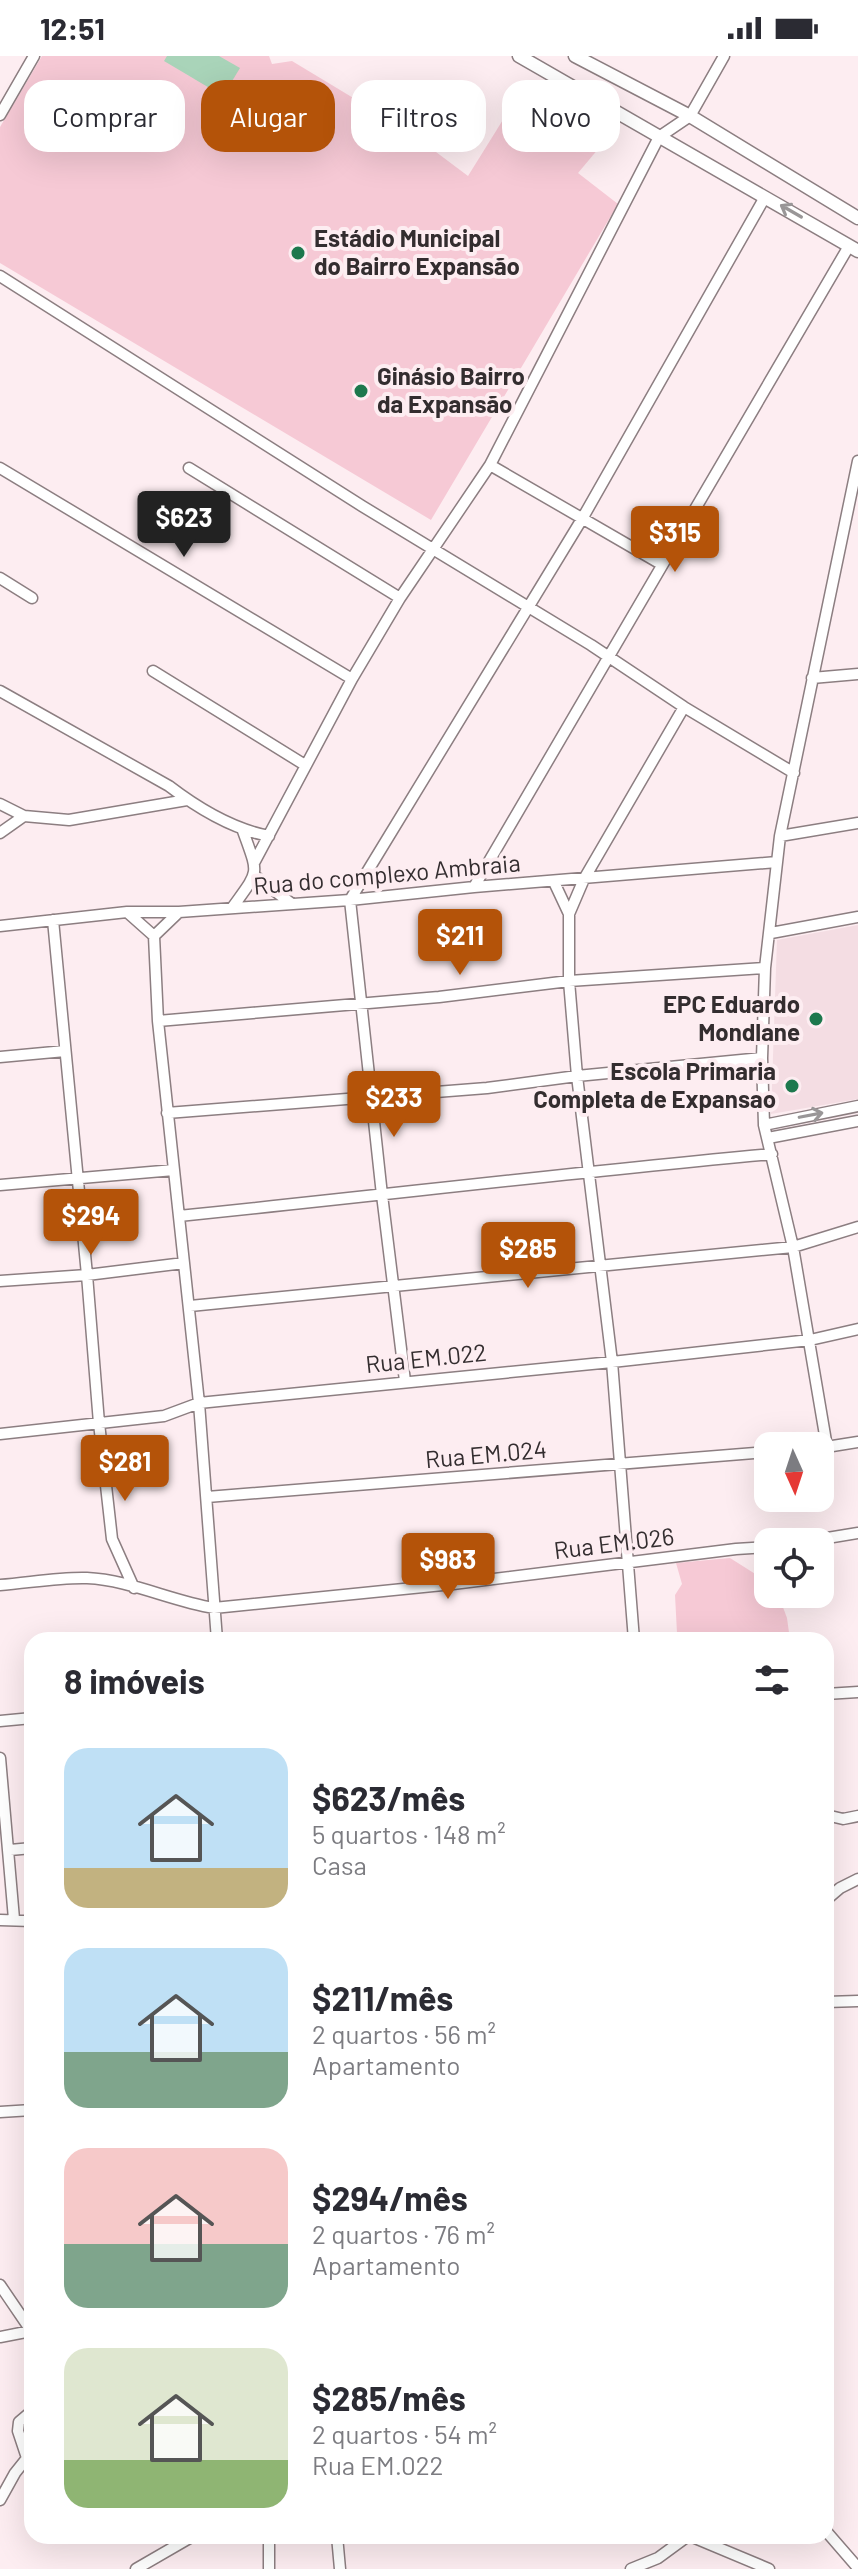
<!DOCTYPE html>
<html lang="pt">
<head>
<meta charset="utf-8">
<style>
  :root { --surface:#fff; --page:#f7f7f7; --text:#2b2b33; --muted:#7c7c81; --accent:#b45309 }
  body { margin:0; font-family:Barlow,sans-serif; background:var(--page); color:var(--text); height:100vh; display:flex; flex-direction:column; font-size:30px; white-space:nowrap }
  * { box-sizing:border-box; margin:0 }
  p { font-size:26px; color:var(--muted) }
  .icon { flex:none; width:44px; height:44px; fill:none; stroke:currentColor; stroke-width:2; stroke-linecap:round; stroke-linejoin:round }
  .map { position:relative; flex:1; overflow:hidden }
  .panel { position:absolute; left:24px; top:1576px; width:810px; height:912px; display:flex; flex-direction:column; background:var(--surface); border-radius:24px; box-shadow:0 8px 32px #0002 }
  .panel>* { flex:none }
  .hud { position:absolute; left:24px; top:24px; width:810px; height:72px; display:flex; gap:16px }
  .needle { width:52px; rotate:177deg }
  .controls { position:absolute; left:754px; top:1376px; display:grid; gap:16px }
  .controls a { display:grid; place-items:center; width:80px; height:80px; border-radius:16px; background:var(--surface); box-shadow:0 8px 32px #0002; font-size:40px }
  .price { position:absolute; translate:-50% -68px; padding:0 18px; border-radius:8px; background:var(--accent); color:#fff; font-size:26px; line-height:52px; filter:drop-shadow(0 2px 4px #0008) }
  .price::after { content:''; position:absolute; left:50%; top:48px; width:24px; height:18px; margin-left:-12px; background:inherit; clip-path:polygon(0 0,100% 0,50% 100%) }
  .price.selected { background:#222; color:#fff }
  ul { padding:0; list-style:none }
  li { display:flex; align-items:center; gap:24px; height:200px; padding:0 40px }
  li span { display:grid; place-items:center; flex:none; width:224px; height:160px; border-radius:24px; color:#555 }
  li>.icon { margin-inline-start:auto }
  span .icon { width:96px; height:96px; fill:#fffc; stroke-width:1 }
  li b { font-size:34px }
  h2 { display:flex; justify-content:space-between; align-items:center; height:96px; padding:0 40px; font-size:34px }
  .tag { padding:0 28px; border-radius:24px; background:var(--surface); box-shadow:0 8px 32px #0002; font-size:28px; line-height:72px }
  .tag.selected { background:var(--accent); color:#fff }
  .status { display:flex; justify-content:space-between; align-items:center; height:56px; padding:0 40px; background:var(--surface); direction:ltr }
  .status svg { height:22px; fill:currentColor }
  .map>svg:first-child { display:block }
</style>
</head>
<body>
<div class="status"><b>12:51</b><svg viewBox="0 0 49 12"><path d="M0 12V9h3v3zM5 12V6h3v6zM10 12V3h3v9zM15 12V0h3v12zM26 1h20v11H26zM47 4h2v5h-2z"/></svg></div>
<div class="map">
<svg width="858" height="2513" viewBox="0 0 858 2513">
  <rect width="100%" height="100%" fill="#fdedf1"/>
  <!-- built -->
  <path fill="#f4dde3" d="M858,869v174l-87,15 6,-174z"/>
  <!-- green -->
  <path fill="#f6c9d5" d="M42,0h227l3,8 20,-3 116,70 60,45 51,-82c40,11 59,15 80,54l-21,25 40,31 -187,316 -431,-257v-136z
    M730,1502l38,24v12h10l9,24 3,22h-95l-18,-7 -2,-38 7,-11 -6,-21z"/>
  <!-- water -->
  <path fill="#a9d4b9" d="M167,0h52l21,12 -17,28 -59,-35z"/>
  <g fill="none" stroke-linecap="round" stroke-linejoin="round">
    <defs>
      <path id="minor" d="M0,59l34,-59
        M0,220l362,230 229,139 93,62 110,66
        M490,409l171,99
        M0,412l352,211
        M189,412l211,130
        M0,522l32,20
        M153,615l152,94
        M812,622l46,-4
        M0,635l169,95c30,23 63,43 100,50
        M0,748l24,12 45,4 118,-20
        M0,777l24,-17
        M780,780l78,-13
        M254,807l98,-184 48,-81 90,-133 169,-328 31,-21 34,-60
        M255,820l37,28
        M554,826l15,32
        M474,831l375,-641
        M232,852c28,-39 27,-32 11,-77
        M127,856l27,24 4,85 41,382 18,237
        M53,864l34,355 12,148 13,116 22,49
        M0,870l127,-14h52l171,-12 124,-13 303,-25
        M771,877l87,-16
        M154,880l25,-24
        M158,965l281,-24 130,-16 196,-13
        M0,1001l65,-6
        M167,1057l320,-25 90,-12 185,-18
        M764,1069l94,-19
        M768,1082l90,-17
        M0,1129l174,-15
        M179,1160c198,-20 395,-44 593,-62
        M0,1225l87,-6 97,-12
        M190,1250l603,-59 65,-20
        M405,1325l-23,-186 -32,-295 232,-381 183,-322
        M0,1378l164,-18 35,-13 413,-41 198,-22 48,-11
        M827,1391l-34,-200 -29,-122 -2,-67 3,-90 15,-132 78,-375
        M820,1392l38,-6
        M207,1441l561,-45
        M803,1486l55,-9
        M0,1529c28,-2 59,-8 87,-7 43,2 84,23 127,30l239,-24 283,-35 32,-2
        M634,1584l-22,-278 -35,-286 -8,-95v-67l15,-35 100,-172
        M826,1638l32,-2
        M0,1665l32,-3
        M0,1702l14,161
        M826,1759l17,4 15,-3
        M10,1794l22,-2
        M826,1844l14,-12 18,-9
        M0,1864l32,1
        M826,1946l32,-1
        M0,2056l32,-2
        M0,2229l32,47
        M0,2281l31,-6
        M0,2444l15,-27 12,-15 -9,-27 1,-9 13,-11
        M826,2475l32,37
        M337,2480l3,33
        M690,2480l79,33
        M136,2513l57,-33
        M269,2513v-33
        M631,2513l27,-11 30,-22"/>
      <path id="tertiary" d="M519,0l339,195
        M575,0l115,60 168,102"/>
    </defs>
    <!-- minor casing -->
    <use href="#minor" stroke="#8c7e81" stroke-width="13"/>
    <!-- tertiary casing -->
    <use href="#tertiary" stroke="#8c7e81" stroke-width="15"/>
    <!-- minor -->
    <use href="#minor" stroke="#fff" stroke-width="10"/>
    <!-- tertiary -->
    <use href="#tertiary" stroke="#fff" stroke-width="12"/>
  </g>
  <!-- one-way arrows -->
  <defs><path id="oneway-shaft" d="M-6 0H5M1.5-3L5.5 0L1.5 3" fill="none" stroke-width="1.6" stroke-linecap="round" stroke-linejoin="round" transform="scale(2)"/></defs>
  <g stroke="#999697">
    <use href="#oneway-shaft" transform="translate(791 155) rotate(-150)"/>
    <use href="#oneway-shaft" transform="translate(811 1059) rotate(-11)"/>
  </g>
  <!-- markers -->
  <g fill="#1d784d" stroke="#fdedf1" stroke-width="3">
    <circle cx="298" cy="197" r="8"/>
    <circle cx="361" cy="335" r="8"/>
    <circle cx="816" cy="963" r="8"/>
    <circle cx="792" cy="1030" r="8"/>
  </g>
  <g text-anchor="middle" stroke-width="8" stroke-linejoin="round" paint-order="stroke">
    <!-- poi labels -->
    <g font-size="24" font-weight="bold" fill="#332d2f" stroke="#fdedf1" text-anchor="start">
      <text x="314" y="191">Estádio Municipal<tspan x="314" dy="28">do Bairro Expansão</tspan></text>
      <text x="377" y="329">Ginásio Bairro<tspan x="377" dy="28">da Expansão</tspan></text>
      <text x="800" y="957" text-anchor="end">EPC Eduardo<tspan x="800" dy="28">Mondlane</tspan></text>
      <text x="776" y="1024" text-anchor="end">Escola Primaria<tspan x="776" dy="28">Completa de Expansao</tspan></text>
    </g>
    <!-- street labels -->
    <g font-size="24" fill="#332d2f" stroke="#fdedf1">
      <text transform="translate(387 819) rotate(-5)" y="8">Rua do complexo Ambraia</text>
      <text transform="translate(426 1303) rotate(-6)" y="8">Rua EM.022</text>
      <text transform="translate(486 1399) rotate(-5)" y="8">Rua EM.024</text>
      <text transform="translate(614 1488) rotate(-7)" y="8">Rua EM.026</text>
    </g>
  </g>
</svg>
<div class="controls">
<a><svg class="needle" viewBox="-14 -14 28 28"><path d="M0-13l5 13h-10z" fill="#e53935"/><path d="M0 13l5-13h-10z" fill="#7c7c81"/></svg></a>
<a><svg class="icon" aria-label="locate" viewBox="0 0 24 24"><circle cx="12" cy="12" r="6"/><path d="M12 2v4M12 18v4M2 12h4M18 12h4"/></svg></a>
</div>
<b class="price selected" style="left:184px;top:503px">$623</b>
<b class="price" style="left:675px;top:518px">$315</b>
<b class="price" style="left:460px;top:921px">$211</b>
<b class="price" style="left:394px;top:1083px">$233</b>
<b class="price" style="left:91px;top:1201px">$294</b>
<b class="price" style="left:528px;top:1234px">$285</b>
<b class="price" style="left:125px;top:1447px">$281</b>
<b class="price" style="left:448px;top:1545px">$983</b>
<div class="hud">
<a class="tag">Comprar</a>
<a class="tag selected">Alugar</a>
<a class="tag">Filtros</a>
<a class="tag">Novo</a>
</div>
<section class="panel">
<h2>8 imóveis<svg class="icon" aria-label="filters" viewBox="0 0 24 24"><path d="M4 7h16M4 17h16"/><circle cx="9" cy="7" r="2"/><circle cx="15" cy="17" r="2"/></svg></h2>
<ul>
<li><span style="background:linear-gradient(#bfe0f5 75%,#c2b280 0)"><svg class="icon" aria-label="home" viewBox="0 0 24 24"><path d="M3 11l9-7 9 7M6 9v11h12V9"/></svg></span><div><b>$623/mês</b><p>5 quartos · 148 m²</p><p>Casa</p></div></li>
<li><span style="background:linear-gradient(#bfe0f5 65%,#7fa58c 0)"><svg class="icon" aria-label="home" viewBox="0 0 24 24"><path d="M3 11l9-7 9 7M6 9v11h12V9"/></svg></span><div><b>$211/mês</b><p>2 quartos · 56 m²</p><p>Apartamento</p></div></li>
<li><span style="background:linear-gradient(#f6c9c9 60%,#7fa58c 0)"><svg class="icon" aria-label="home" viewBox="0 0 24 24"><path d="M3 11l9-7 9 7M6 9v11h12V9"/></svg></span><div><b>$294/mês</b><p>2 quartos · 76 m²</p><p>Apartamento</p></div></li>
<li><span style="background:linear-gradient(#dfe7d0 70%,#8fb573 0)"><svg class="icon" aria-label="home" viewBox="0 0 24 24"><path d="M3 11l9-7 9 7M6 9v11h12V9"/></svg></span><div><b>$285/mês</b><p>2 quartos · 54 m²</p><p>Rua EM.022</p></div></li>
</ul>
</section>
</div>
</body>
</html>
